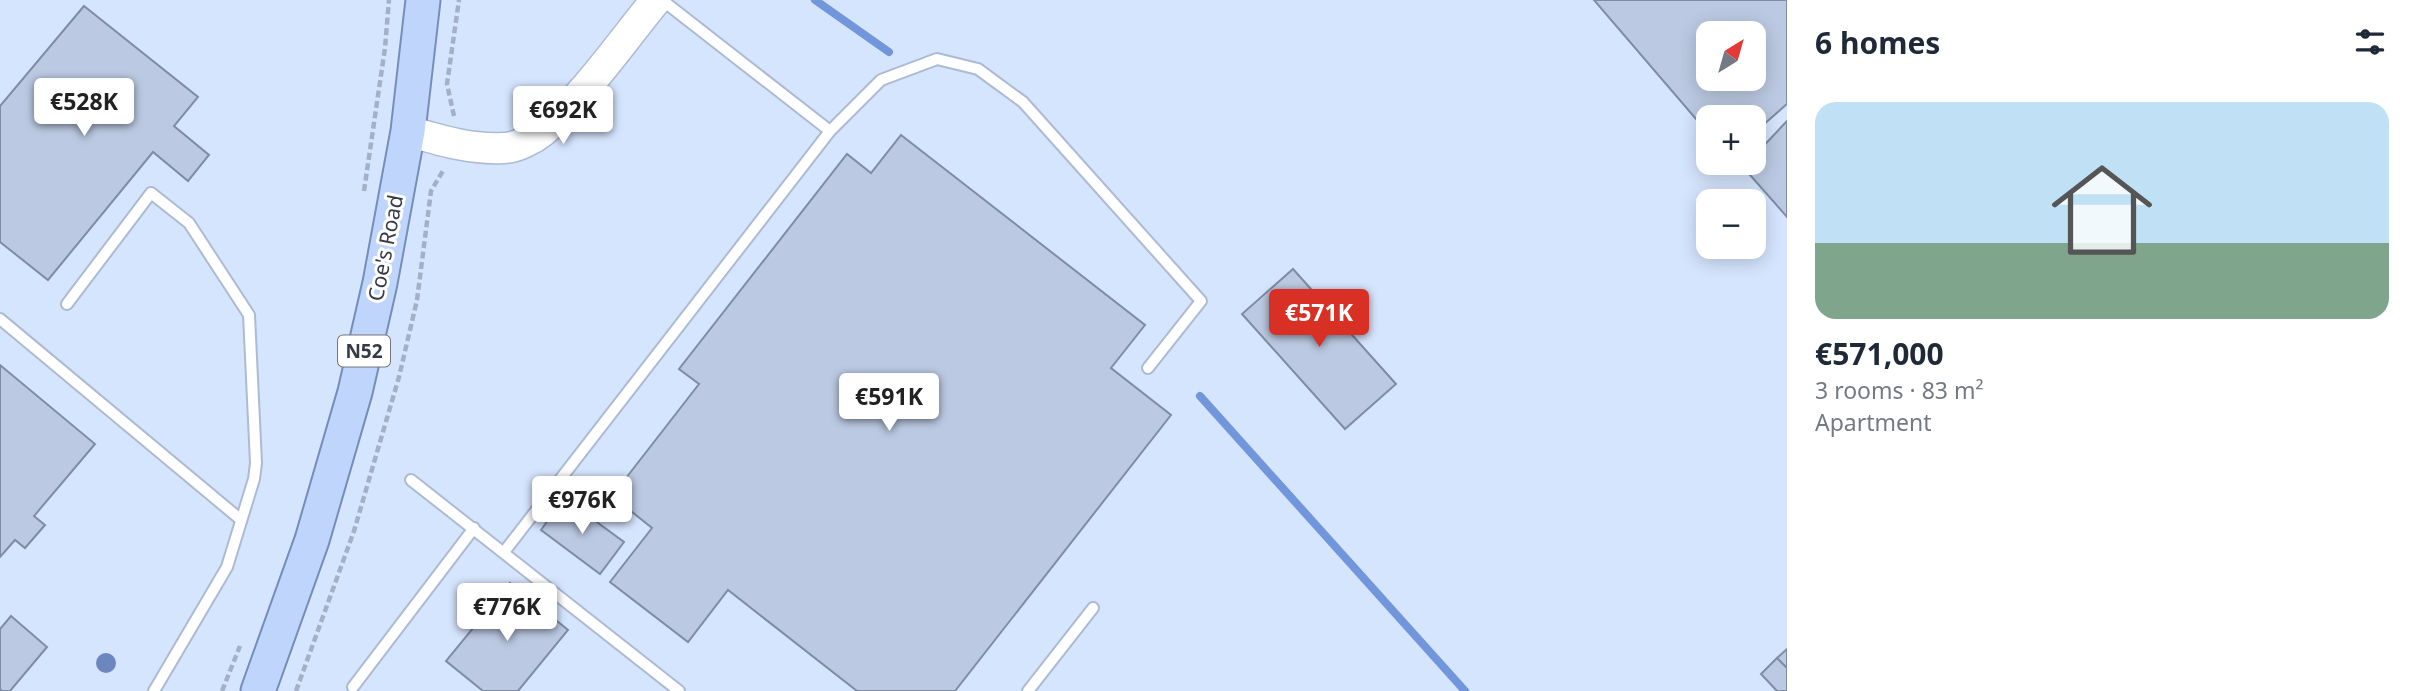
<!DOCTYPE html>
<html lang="en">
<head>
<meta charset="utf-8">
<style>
  :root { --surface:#fff; --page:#f6f6f7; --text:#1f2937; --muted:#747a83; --accent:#d93025 }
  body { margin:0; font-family:"Noto Sans",sans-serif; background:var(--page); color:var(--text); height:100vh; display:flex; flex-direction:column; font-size:26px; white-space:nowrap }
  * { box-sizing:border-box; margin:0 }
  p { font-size:23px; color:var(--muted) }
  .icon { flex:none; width:38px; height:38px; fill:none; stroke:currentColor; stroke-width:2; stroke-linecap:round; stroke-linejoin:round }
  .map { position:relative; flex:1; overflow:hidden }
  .side { display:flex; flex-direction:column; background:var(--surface); width:630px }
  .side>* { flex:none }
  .needle { width:46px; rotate:37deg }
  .buttons { position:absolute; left:1696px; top:21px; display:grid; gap:14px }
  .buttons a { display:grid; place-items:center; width:70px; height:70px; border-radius:14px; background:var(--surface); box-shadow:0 4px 18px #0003; font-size:35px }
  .price { position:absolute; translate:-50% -60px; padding:0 16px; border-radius:7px; background:#fff; color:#222; font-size:23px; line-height:46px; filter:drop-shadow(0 2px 4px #0008) }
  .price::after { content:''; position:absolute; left:50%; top:42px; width:21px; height:16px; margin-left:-10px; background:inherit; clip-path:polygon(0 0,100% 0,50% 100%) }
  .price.current { background:var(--accent); color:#fff }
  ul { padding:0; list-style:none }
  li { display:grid; align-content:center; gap:14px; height:371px; padding:0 28px }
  li span { display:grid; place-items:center; height:217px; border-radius:21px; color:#555 }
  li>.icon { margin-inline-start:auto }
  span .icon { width:126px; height:126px; fill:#fffc; stroke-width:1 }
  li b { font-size:30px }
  h2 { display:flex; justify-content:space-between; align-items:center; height:84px; padding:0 28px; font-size:30px }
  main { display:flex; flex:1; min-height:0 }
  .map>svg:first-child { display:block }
</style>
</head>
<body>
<main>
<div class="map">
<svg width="1787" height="691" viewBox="0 0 1787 691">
  <rect width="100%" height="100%" fill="#d6e5fe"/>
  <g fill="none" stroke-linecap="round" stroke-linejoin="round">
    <!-- stream -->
    <path stroke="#7196db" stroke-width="8" d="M815,0l74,52
      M1200,396l265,295"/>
  </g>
  <!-- building -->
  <path fill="#bbc9e2" stroke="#7f8ca4" stroke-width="2" fill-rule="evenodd" d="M1594,0h193v104l-33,29v-16h-46v16zM1708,33h46v46h-46z
    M84,6l114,91 -24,29 35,29 -21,26 -35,-29 -105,128 -48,-38v-136z
    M1787,121v96l-44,-50 4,-4h7v-7z
    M901,135l244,190 -34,43 60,47 -216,276h-98l-129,-101 -40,52 -78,-60 42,-54 -40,-32 87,-112 -20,-15 168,-215 24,19z
    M1293,269l103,115 -51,45 -103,-115z
    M0,365l95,79 -61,72 11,9 -20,23 -10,-8 -15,17z
    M564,498l60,44 -24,32 -59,-44z
    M510,583l58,47 -50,61h-35l-37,-30z
    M11,616l36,31 -37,44h-8l-2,-2v-60z
    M1787,649v19l-10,-10z
    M1777,658l10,10v23h-10l-16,-17z"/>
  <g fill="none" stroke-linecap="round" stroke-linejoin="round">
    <defs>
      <path id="lane" d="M662,0l168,131 51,-51 56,-21 41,10 45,33 178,199 -53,67
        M67,304l84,-111 38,30 60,92 7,148 -2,16 -27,88 -73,124
        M0,319l240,200
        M411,480l268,211
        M504,552l326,-421
        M353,687l121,-159
        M1028,691l65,-83"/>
      <path id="secondary" d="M408,131c31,9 63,19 96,17 12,0 29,-9 39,-17 43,-37 77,-87 113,-131"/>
      <path id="primary" d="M258,691l54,-151 43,-148 25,-109 28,-152 15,-131"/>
    </defs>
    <!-- lane casing -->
    <use href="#lane" stroke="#acbad3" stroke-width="14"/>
    <!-- secondary casing -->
    <use href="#secondary" stroke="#acbad3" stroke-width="33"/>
    <!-- primary casing -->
    <use href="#primary" stroke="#748db9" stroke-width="37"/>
    <!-- path -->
    <path stroke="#a4b0c5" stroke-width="4.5" stroke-dasharray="7 3.5" stroke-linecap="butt" d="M454,116l-7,-32 12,-84
      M364,191l21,-143 4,-48
      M222,691l18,-45
      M296,691l58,-160 45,-154 18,-77 14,-109 13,-22"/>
    <!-- lane -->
    <use href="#lane" stroke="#fff" stroke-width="10"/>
    <!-- secondary -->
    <use href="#secondary" stroke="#fff" stroke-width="30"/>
    <!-- primary -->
    <use href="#primary" stroke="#c0d5fb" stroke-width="33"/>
  </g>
  <!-- trees -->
  <circle fill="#6b87be" cx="106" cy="663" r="10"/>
  <g text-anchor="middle" stroke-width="6" stroke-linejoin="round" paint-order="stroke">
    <!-- shield labels -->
    <rect fill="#fff" stroke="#72767d" stroke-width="2" x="338" y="335.5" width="52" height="31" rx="5"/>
    <g font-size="19" font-weight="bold" fill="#353b45">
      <text x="364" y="358">N52</text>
    </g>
    <!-- street labels -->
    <g font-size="21" fill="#353b45" stroke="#fff">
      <text transform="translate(386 248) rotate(-79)" y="7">Coe's Road</text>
    </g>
  </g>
</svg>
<div class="buttons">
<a><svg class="needle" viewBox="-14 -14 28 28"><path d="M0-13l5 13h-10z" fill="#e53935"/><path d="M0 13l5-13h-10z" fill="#747a83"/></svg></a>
<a>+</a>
<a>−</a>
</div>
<b class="price" style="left:84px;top:138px">€528K</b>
<b class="price" style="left:563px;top:146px">€692K</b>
<b class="price current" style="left:1319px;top:349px">€571K</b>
<b class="price" style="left:889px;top:433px">€591K</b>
<b class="price" style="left:582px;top:536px">€976K</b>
<b class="price" style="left:507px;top:643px">€776K</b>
</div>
<section class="side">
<h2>6 homes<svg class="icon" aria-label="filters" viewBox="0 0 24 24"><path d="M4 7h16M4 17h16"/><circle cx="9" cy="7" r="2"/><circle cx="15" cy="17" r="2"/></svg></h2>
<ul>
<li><span style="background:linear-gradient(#bfe0f5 65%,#7fa58c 0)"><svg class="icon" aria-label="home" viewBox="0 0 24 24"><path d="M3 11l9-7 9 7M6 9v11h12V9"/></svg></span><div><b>€571,000</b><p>3 rooms · 83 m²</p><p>Apartment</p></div></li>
</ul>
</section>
</main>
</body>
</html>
